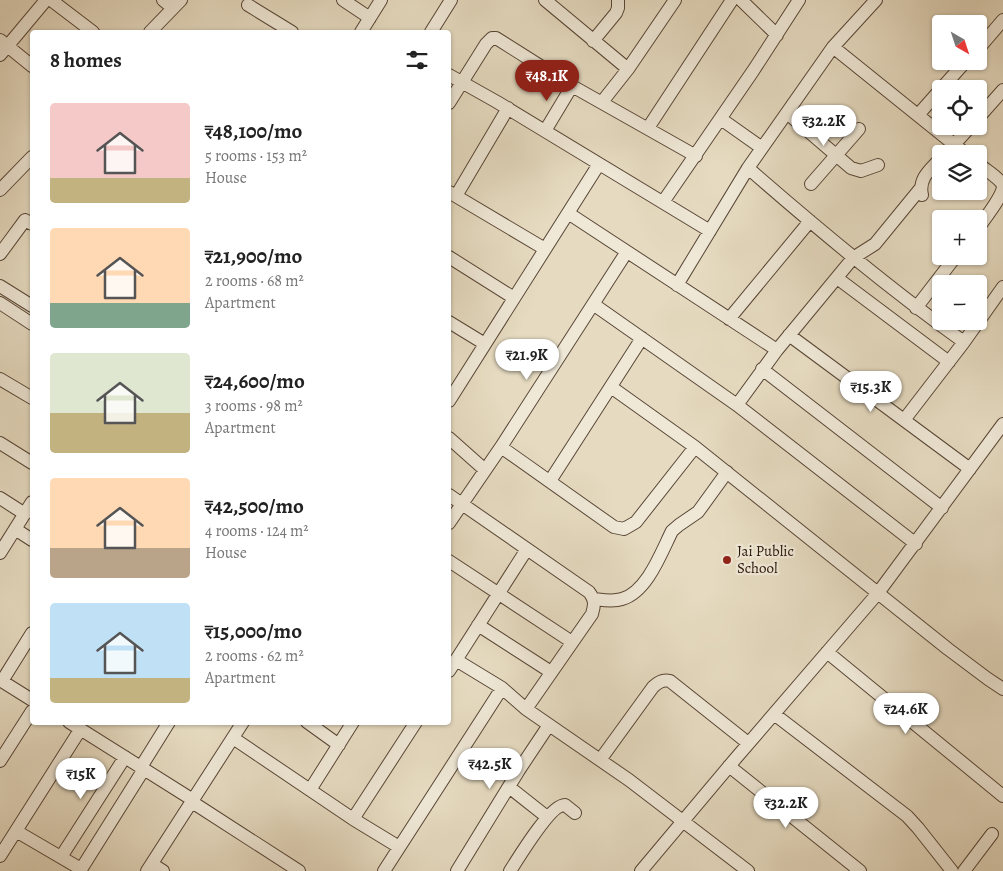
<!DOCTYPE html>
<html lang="en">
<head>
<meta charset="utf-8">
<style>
  :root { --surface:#fff; --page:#f2f2f2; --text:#222; --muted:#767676; --accent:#8f2418 }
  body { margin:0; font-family:Alegreya,serif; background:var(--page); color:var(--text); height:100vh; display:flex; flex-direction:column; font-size:19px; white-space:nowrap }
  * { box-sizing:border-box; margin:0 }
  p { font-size:16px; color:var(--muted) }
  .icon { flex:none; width:28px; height:28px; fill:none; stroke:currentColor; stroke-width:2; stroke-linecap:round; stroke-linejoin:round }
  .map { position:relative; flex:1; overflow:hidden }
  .sheet { position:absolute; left:30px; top:30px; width:421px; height:695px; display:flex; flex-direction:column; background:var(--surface); border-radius:5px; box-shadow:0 1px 4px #0004 }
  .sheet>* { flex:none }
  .needle { width:32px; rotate:141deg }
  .controls { position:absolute; left:932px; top:15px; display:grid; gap:10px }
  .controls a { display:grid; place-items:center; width:55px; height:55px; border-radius:5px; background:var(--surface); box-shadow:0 1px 4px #0004; font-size:25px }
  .price { position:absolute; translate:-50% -42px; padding:0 11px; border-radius:18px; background:#fff; color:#222; font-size:16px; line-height:32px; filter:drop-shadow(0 1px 2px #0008) }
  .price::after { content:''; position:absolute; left:50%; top:30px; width:15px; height:11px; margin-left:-8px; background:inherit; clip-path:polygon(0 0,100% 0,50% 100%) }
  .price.active { background:var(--accent); color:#fff }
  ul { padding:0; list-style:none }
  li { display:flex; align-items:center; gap:15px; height:125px; padding:0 20px }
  li span { display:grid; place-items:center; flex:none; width:140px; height:100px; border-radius:5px; color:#555 }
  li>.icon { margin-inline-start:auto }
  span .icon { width:60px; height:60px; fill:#fffc; stroke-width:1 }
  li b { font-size:21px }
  h2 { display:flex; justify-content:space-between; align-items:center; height:60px; padding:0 20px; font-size:21px }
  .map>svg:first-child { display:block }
</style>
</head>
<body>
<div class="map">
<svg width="1003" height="871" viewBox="0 0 1003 871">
  <rect width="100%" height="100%" fill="#e6dbc1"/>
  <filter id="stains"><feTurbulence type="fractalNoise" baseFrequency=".004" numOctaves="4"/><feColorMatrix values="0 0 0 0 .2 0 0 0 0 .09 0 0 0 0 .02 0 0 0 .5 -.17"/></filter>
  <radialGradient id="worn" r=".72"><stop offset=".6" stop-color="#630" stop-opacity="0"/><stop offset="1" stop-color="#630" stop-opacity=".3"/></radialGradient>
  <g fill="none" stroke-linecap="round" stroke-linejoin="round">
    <defs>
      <path id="minor" d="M51,0l42,32
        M163,0l10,8
        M343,0l27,18
        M545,0l83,69
        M741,0l36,35
        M248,5l44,27
        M150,32l31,-32
        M361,32l20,-32
        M431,32l20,-32
        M0,40l32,26
        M593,41l23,-28 2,-5v-8
        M833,47l133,107
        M979,48l24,-28
        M0,55l46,-55
        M449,75l48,27 213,129
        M941,89l25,-28
        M602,102l26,-33 47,-69
        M449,103l37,-59 6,-6h4l76,48 124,70
        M787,113l64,55 10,3 17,-6
        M918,115l23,-26
        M979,117l24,-27
        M721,119l41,29
        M648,128l84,-128
        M545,131l27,-45
        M949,150l22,-24
        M979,164c5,5 22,15 24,22 0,10 -18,32 -24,41
        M748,168c70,61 140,120 216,174
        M811,184l48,-55
        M0,190l32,-33
        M449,192l96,57
        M922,195c-4,-17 9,-26 19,-37
        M456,196l52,-88
        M663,202l90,-131 46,-71
        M568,213l209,137
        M0,254l25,-34 7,4
        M449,257l65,41
        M837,278l112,84
        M677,285l71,-117 85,-121 43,-47
        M0,286l32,20
        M0,303l32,21
        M593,304l144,101 179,139
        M916,308l40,-52
        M729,319l81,-98
        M449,322l36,22
        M789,335l181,134
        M762,369l180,139
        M0,379l32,19
        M611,387l84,60 253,202 40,30 15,10
        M449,401l150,-237
        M737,405l40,-55 76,-92 22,-14 45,-55
        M904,420l60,-78 39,-55
        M449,438l36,32
        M0,443l32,20
        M501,447l113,80 10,2 12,-7 59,-75
        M550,481l92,-143
        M449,495l140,97c6,8 6,12 3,22l-66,95
        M0,498l25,16
        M449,523l52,-76 125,-194
        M15,529l17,11
        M0,553l32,-51
        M449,561l123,81
        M594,599c9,1 19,3 28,0 25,-7 39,-46 50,-68l7,-6 19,-13 29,-40
        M478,625l73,47
        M827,652l176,144
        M456,660l46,28 24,21 103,71 119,91
        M449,671l78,-122
        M0,680l32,20
        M2,681l30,-48
        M774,714l133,102 11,12 34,43
        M69,722l124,78
        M307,722l32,23
        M233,738l120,81 46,28
        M600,760l53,-73c5,-5 10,-8 17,-6l78,62
        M0,761l32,-50
        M729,766l131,105
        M141,767l28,-45
        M509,787l38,30
        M310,790l43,-68
        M192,802l107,69
        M353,819l63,-97
        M16,831l65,38
        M0,856l80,-126
        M61,857l64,-100
        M152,864l11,7
        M80,871l64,-102
        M147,871l96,-149
        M384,871l118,-183
        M457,871l62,-101 30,-45
        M510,871c9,-14 41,-67 55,-66l10,8
        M641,871l95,-113 142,-165 125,-169
        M964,871l28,-37"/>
    </defs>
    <!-- minor casing -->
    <use href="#minor" stroke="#584636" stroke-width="14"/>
    <!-- minor -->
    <use href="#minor" stroke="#efe8d7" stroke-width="12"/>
  </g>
  <!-- markers -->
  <circle fill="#8f2418" stroke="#efe8d7" stroke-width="2" cx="727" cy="560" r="5"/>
  <g text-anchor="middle" stroke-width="4.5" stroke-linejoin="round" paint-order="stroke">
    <!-- poi labels -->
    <g font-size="15" fill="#291408" stroke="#efe8d7" text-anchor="start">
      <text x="737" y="556">Jai Public<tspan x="737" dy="17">School</tspan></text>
    </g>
  </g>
  <rect width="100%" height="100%" filter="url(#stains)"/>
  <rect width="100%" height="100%" fill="url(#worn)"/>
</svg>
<div class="controls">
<a><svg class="needle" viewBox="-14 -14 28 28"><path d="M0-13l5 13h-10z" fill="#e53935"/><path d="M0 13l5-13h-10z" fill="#767676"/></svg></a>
<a><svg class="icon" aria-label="locate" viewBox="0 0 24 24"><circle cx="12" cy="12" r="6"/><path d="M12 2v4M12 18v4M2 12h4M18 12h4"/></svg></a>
<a><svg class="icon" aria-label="layers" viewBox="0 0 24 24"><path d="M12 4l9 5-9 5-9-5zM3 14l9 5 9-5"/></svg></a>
<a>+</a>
<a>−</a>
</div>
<b class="price active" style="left:547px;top:102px">₹48.1K</b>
<b class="price" style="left:824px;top:147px">₹32.2K</b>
<b class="price" style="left:527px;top:381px">₹21.9K</b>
<b class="price" style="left:871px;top:413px">₹15.3K</b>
<b class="price" style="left:906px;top:735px">₹24.6K</b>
<b class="price" style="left:490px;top:790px">₹42.5K</b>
<b class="price" style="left:81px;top:800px">₹15K</b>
<b class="price" style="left:786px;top:829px">₹32.2K</b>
<section class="sheet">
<h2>8 homes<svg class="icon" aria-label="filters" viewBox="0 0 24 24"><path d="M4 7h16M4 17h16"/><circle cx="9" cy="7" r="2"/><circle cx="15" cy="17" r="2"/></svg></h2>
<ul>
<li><span style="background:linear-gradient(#f6c9c9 75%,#c2b280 0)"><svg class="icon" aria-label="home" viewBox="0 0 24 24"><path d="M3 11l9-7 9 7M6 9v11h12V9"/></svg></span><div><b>₹48,100/mo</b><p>5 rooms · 153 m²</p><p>House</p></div></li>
<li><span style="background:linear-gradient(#ffd9b3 75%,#7fa58c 0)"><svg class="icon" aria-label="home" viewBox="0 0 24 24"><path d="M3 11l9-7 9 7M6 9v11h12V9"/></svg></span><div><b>₹21,900/mo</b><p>2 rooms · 68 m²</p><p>Apartment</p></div></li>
<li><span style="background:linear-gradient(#dfe7d0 60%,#c2b280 0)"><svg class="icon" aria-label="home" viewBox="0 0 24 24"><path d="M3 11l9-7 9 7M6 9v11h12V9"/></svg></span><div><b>₹24,600/mo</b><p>3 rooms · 98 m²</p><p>Apartment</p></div></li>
<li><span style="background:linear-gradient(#ffd9b3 70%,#b9a48a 0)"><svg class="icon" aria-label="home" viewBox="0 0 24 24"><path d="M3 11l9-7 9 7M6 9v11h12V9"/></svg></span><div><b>₹42,500/mo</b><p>4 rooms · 124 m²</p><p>House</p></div></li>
<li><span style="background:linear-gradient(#bfe0f5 75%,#c2b280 0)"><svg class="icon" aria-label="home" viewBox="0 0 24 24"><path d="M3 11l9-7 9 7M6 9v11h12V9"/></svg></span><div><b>₹15,000/mo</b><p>2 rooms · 62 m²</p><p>Apartment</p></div></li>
</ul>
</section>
</div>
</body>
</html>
